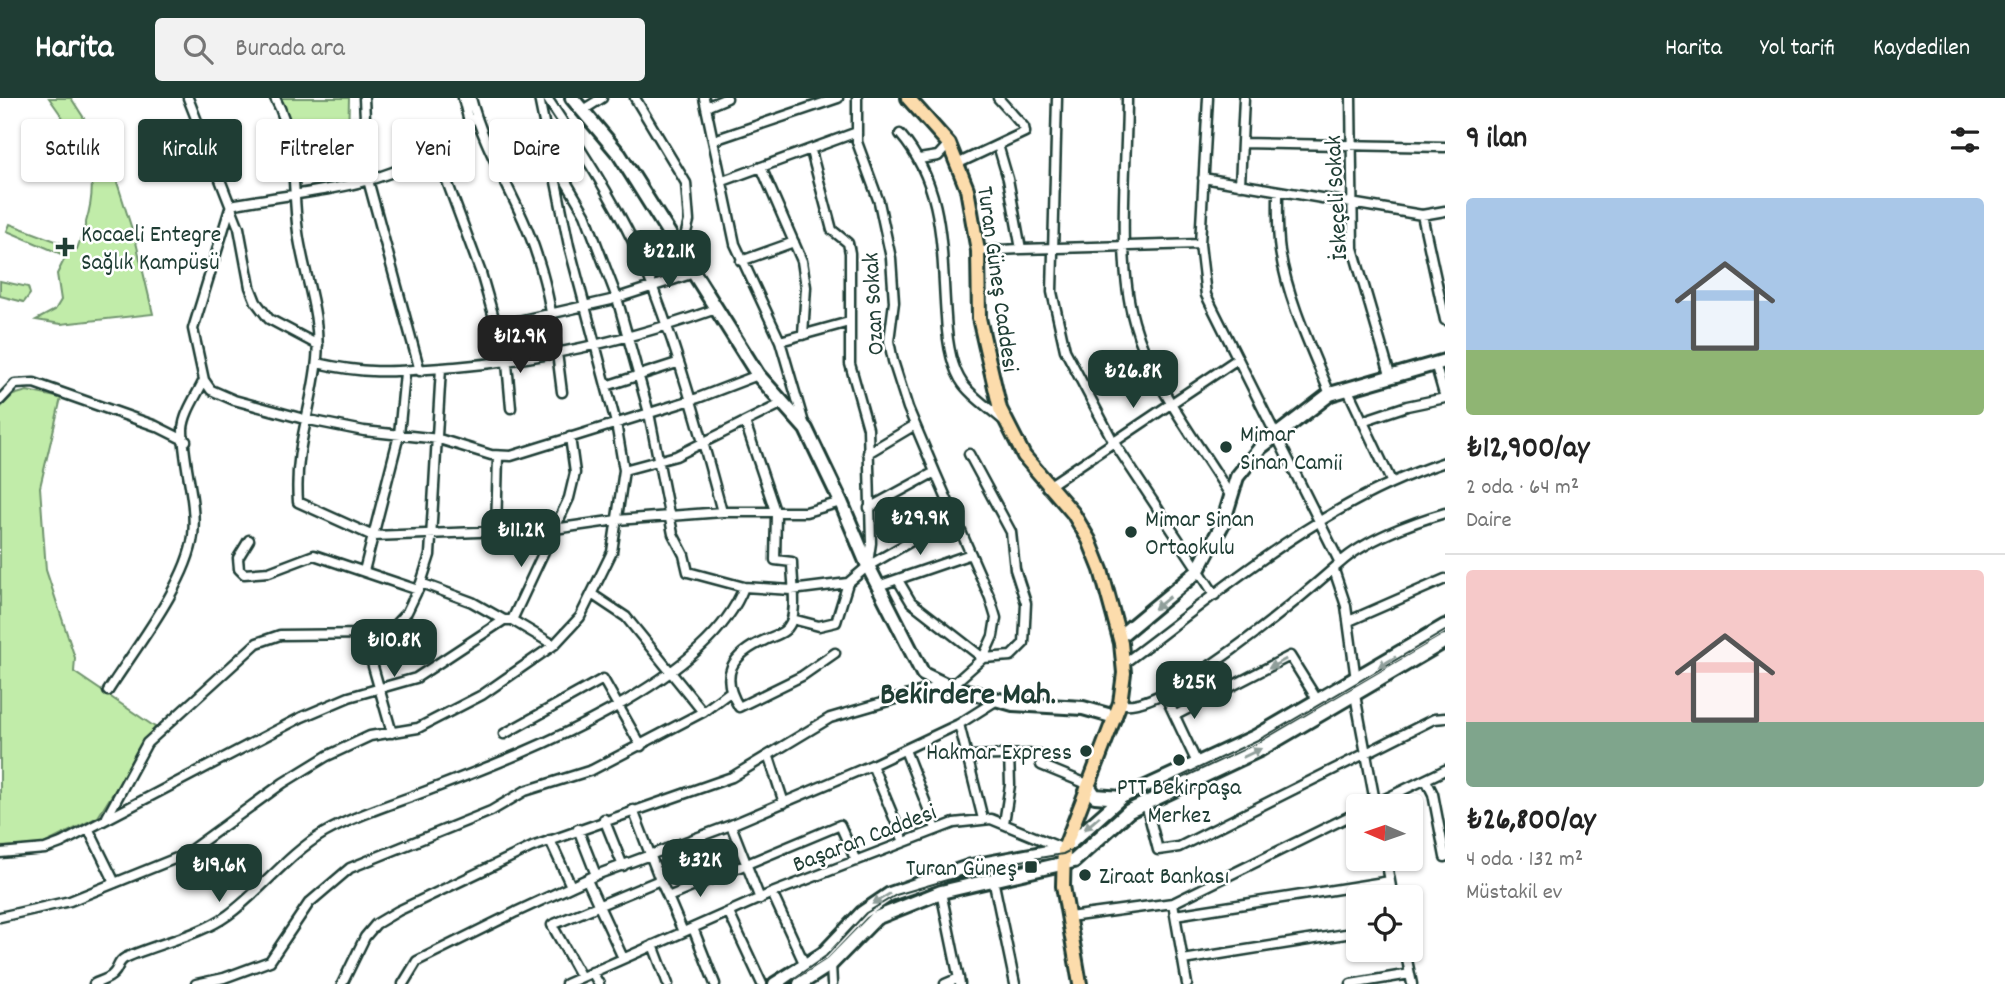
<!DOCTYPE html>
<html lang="tr">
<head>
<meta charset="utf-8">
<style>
  :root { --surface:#fff; --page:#f2f2f2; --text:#222; --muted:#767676; --line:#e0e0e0; --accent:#1f3d34 }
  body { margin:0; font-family:Dekko,sans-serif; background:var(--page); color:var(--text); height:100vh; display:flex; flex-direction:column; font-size:26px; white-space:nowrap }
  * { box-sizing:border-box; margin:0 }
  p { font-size:23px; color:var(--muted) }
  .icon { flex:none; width:38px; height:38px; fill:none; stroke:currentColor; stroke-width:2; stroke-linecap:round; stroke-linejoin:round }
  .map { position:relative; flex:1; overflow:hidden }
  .drawer { display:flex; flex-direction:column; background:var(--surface); width:560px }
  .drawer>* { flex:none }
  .banner { position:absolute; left:21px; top:21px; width:665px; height:63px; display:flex; gap:14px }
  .needle { width:46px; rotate:272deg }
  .controls { position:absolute; left:1346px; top:696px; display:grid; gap:14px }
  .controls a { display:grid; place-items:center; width:77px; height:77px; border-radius:7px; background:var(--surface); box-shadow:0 2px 5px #0004; font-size:35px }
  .price { position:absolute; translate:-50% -60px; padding:0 16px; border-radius:14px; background:var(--accent); color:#fff; font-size:23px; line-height:46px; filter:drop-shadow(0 2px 4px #0008) }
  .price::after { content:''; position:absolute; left:50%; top:42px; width:21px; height:16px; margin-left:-10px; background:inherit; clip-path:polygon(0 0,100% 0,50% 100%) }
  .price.on { background:#222; color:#fff }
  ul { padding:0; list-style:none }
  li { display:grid; align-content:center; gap:14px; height:371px; padding:0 21px }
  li+li { border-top:2px solid var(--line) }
  li span { display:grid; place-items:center; height:217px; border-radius:7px; color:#555 }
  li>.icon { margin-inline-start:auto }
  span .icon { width:126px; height:126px; fill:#fffc; stroke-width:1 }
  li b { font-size:30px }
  h2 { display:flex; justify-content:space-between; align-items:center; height:84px; padding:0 21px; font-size:30px }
  .tag { padding:0 24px; border-radius:7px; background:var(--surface); box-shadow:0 2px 5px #0004; font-size:24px; line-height:63px }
  .tag.on { background:var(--accent); color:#fff }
  header { display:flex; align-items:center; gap:42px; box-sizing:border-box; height:98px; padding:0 35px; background:var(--accent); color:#fff }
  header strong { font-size:33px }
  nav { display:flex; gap:38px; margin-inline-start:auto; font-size:24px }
  .search { width:490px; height:63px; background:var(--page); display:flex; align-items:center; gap:18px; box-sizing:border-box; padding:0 24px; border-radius:7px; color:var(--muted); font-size:26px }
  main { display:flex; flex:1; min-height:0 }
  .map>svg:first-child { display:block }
</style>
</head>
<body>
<header>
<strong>Harita</strong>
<div class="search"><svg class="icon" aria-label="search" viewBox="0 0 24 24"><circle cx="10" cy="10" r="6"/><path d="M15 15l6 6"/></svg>Burada ara</div>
<nav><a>Harita</a><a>Yol tarifi</a><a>Kaydedilen</a></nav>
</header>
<main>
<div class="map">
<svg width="1445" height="886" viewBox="0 0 1445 886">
  <rect width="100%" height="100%" fill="#fff"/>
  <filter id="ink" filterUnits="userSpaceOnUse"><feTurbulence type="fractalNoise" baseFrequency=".0143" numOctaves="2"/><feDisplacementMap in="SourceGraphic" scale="14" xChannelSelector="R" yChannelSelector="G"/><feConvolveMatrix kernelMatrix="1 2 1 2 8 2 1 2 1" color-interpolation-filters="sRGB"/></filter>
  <g filter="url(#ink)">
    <!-- green -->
    <path fill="#c1eca9" stroke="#70946e" stroke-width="2" d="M49,0h22l38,59 27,85 17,72 -92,10 -25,-4 19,-10 6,-10 -4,-26 9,-18 -59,-25 3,-7 67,25c28,-74 15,-90 -28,-151z
      M280,0h69l-1,42 -55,11z
      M0,183l28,6 2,7 -6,8 -24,-6z
      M27,293l34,7 -21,89 6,83 29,88 -1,14 81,55 -57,90 -56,28 -42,2v-439l13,-13z"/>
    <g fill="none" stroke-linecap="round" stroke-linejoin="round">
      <defs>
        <path id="street" d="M188,0l51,130 11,59 6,15 13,17 49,26
          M275,0c24,44 16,92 24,141 7,42 22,77 18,120 -5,52 -23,87 -19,143l75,34 181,-7 63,-9 105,-8h84l35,-10
          M364,0l4,82 52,191
          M463,0l6,24
          M471,0c14,56 49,103 66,158 15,44 19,91 25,136
          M547,0c40,60 81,123 106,190 28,73 49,149 69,224
          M635,0l51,85 3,38 -8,31
          M704,0l31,146 45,97 24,82
          M857,0v44l22,60 12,56 3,44 -5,39 4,20 15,47 27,64 -66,36
          M1057,0l-5,194 13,58 48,91 102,154
          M1127,0c0,68 -11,160 7,224 17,62 63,119 96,173
          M1208,0l-8,146 6,51 134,268
          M1351,0l2,150 37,127
          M708,8l19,-8
          M583,12l19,-12
          M900,36c46,53 41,118 46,183 1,21 4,49 17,67 10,14 28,25 40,36
          M714,42l124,-42
          M1242,45l203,4
          M998,47l10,34 13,70 179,-5
          M435,51l46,124 26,90 4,45
          M811,53l21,79 16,13 2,10v111l18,64 3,115 -3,20
          M919,61l19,-3 11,-12
          M555,65l30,51 32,84 32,115 24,121 11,21 4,17 56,15 48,3 56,-7 20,-17 85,-49
          M959,65l66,-31 -1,-5 -26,-29
          M496,67l53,-22
          M761,69l41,94 4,26 -3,48
          M1203,80l219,37 23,-4
          M723,83l134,-49
          M1240,87l4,-87
          M1278,93c0,20 -1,40 2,60 8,49 31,97 50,143
          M231,107l-38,124 11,51 7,10 23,10 70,19 60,12 75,8 52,16 20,1 187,-58 60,-23
          M231,107c64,-13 136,-14 193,-48 19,-11 35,-27 52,-40
          M1422,117l23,105
          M978,153l43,-2
          M741,163l53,-19
          M496,228l115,-26 83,-27
          M780,243l69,-19
          M317,265c57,13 81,8 138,4 91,-8 175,-27 261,-58
          M1435,265l10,35
          M606,288l71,-23
          M1347,290l44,93
          M0,302l15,-16 19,-1 122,43 30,15
          M1362,323l45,-15 38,-8
          M745,324l31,92 -1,46 17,2c0,17 5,45 -1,60 -5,12 -16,13 -26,18 -34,15 -46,35 -26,67l63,-31 33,-23
          M868,355l47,-28
          M624,372l52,-14 107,-53
          M1047,389l189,-127
          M496,434l2,-76
          M249,442l-11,18 1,11 5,5 25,-2 45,-17 104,35
          M1334,472l12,36 10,74
          M364,473l35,-136 6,-62
          M898,482l13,22 72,56 28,-2 13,-13 2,-40 -11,-34 -4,-37 -42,-78
          M421,485l51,19 32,18
          M878,488l93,-32
          M593,497l33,22 77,95
          M792,521l27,7 17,-4 12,-39
          M512,522l57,-122 6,-25 -5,-36
          M1349,523l96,-42
          M364,537l28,98
          M1123,566c102,-76 199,-162 322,-202
          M108,593c26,-41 79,-108 85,-155 4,-36 -10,-71 -10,-107 1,-16 14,-34 21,-49
          M1163,593l35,74
          M1355,597l21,112
          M1120,605c41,15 187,-111 220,-140 25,-23 73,-41 105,-50
          M1176,617l114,-59 28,45
          M959,626l24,95
          M504,636l99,-55 38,67
          M905,652l31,79
          M968,658l71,-2 2,11 46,19
          M769,659l15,46
          M872,667l32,77
          M1426,682l7,14 12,63
          M1146,706l12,46 21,-3 255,-128 11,-1
          M1368,709l77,-37
          M633,712l27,70
          M107,719l40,-74 110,-100 23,-8 93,-1 18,-5 16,-17 14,-29 9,-28 11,-187
          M604,721l19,47
          M1004,725l6,-38 -1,-32
          M731,727l29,74
          M578,731l18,46
          M89,732l26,53
          M550,742l21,46
          M0,755l45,-4 16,-6 241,-126 47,-20 67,-19 88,-58h8l42,25
          M1386,761l7,39
          M993,781l22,105
          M587,782l36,78
          M941,794l19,92
          M772,795l33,72
          M668,799l15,35
          M1173,805l14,81
          M729,815l33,71
          M1175,817l215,-34
          M0,819l70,-16 114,-46 99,-72 44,-27 43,-20 48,-8 64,-33 72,-50 26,-28 32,-65 12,-82 -8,-47 -47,-177 -30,-148
          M1069,819l104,-14 185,-91
          M693,830l22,56
          M653,847l15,39
          M1405,852l7,34
          M1183,862l175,-28
          M831,866l1,20
          M592,874l7,12
          M581,879l-29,-52 108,-45 8,17 172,-72 16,36
          M94,886c6,-3 15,-5 19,-10 6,-5 4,-12 12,-16 33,-15 74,-22 103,-43 33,-24 60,-61 96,-82 36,-20 75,-31 113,-46 91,-35 271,-105 307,-200
          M196,886l28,-6 46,-17 39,-58 41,-35 141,-57 34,-20 67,-21 111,-58 27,-20
          M342,886l23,-47 11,-13 22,-13 134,-64 200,-70 98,-59 127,-37 26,-23 10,-22 3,-18 -6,-20 -55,-126
          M403,886l14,-23 99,-49 80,-37 135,-50 141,-60 87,-41 38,-24
          M566,886l206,-91 182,-70 37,-4 73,30
          M945,886l14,-6
          M1351,886l59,-10"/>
        <path id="secondary" d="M572,0l47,56 139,221 48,54 35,73 27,64 55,108 23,11 67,19 70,4 32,9
          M1120,538l77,-64 26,-49 14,-46 24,-30 69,-53 115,-33
          M1087,686l8,12 27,2
          M775,886l48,-30 39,-41 28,-19 81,-28 93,-17 58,-51 133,-61 190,-111
          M800,886l31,-20 45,-46 65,-26 133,-31 55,-50 132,-62 184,-108"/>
        <path id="primary" d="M908,0l41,46 18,45 11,62 1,67 21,91 24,47 49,57 16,27 12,30 20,73 3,30 -4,30 -56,146 -1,37 17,98"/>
      </defs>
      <!-- street casing -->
      <use href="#street" stroke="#1f3d34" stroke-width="13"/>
      <!-- secondary casing -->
      <use href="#secondary" stroke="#1f3d34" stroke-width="18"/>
      <!-- primary casing -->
      <use href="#primary" stroke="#1f3d34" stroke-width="18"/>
      <!-- street -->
      <use href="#street" stroke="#fff" stroke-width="8"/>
      <!-- secondary -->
      <use href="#secondary" stroke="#fff" stroke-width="12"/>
      <!-- primary -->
      <use href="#primary" stroke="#fcdcac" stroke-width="12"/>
      <!-- tram -->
      <path stroke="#1f3d34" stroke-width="2" d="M786,886l40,-28 40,-43 30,-18 102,-30 65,-11 12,-6 50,-45 139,-66 181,-106"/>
    </g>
    <!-- one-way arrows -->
    <defs><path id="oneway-solid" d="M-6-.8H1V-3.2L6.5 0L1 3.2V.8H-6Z" transform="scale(1.75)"/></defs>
    <g fill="#8f9e9a">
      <use href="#oneway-solid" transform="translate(1162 505) rotate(141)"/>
      <use href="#oneway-solid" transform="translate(1387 564) rotate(149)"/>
      <use href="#oneway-solid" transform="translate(1277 566) rotate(151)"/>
      <use href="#oneway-solid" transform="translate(1252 655) rotate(-26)"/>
      <use href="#oneway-solid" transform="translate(1092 725) rotate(139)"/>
      <use href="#oneway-solid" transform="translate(881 801) rotate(149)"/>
    </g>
  </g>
  <!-- markers -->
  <g fill="#1f3d34" stroke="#fff" stroke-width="2.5">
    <path d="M61.5 138.5h7v7h7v7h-7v7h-7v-7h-7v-7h7z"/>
    <circle cx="1226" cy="349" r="7"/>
    <circle cx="1131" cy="434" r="7"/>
    <circle cx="1086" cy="653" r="7"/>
    <circle cx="1179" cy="662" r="7"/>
    <rect x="1024" y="762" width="14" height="14" rx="3.5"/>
    <circle cx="1085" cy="777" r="7"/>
  </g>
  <g text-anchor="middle" stroke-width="5" stroke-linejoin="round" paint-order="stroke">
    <!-- street labels -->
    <g font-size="24" fill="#1f3d34" stroke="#fff">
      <text transform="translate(1335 100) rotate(-93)" y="8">İskeçeli Sokak</text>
      <text transform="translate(999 181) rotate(82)" y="8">Turan Güneş Caddesi</text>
      <text transform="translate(872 206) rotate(-93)" y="8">Ozan Sokak</text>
      <text transform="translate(864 739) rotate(-21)" y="8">Başaran Caddesi</text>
    </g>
    <!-- poi labels -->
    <g font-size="24" fill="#1f3d34" stroke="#fff" text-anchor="start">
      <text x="81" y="143">Kocaeli Entegre<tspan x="81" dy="28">Sağlık Kampüsü</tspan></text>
      <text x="1240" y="343">Mimar<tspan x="1240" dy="28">Sinan Camii</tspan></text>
      <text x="1145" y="428">Mimar Sinan<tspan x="1145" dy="28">Ortaokulu</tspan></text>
      <text x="1072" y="661" text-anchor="end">Hakmar Express</text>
      <text x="1179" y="696" text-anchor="middle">PTT Bekirpaşa<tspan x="1179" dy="28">Merkez</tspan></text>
      <text x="1017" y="777" text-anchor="end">Turan Güneş</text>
      <text x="1099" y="785">Ziraat Bankası</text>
    </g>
    <!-- district labels -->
    <g font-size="32" font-weight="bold" fill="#1f3d34" stroke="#fff">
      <text x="968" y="605">Bekirdere Mah.</text>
    </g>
  </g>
</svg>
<div class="controls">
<a><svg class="needle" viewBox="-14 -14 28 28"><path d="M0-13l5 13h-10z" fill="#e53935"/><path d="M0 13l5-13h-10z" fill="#767676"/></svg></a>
<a><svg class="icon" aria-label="locate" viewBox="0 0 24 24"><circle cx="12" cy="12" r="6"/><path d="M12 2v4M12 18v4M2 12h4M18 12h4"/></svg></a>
</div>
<b class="price" style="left:669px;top:192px">₺22.1K</b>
<b class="price on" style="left:520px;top:277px">₺12.9K</b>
<b class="price" style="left:1133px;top:312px">₺26.8K</b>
<b class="price" style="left:920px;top:459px">₺29.9K</b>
<b class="price" style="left:521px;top:471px">₺11.2K</b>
<b class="price" style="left:394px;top:581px">₺10.8K</b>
<b class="price" style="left:1194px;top:623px">₺25K</b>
<b class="price" style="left:700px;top:801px">₺32K</b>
<b class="price" style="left:219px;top:806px">₺19.6K</b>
<div class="banner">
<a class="tag">Satılık</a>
<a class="tag on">Kiralık</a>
<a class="tag">Filtreler</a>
<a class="tag">Yeni</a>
<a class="tag">Daire</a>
</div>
</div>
<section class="drawer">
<h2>9 ilan<svg class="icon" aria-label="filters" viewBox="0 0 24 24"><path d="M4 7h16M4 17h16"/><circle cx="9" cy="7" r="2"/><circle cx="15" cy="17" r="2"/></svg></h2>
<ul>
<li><span style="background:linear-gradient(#a9c7e8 70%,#8fb573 0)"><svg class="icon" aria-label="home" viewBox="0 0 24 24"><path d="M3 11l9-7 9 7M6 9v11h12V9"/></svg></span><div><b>₺12,900/ay</b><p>2 oda · 64 m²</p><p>Daire</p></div></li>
<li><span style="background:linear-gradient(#f6c9c9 70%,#7fa58c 0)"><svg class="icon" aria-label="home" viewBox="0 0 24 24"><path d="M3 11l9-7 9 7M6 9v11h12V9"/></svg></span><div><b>₺26,800/ay</b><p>4 oda · 132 m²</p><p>Müstakil ev</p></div></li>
</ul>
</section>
</main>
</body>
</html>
